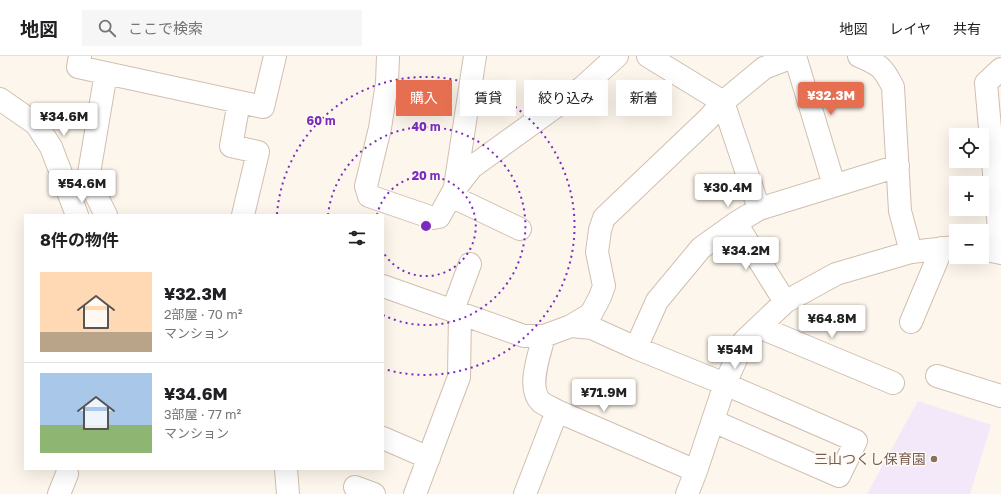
<!DOCTYPE html>
<html lang="ja">
<head>
<meta charset="utf-8">
<style>
  :root { --surface:#fff; --page:#f6f6f6; --text:#202124; --muted:#757577; --line:#e0e0e0; --accent:#e76f51 }
  body { margin:0; font-family:"Golos Text","Noto Sans JP",sans-serif; background:var(--page); color:var(--text); height:100vh; display:flex; flex-direction:column; font-size:15px; white-space:nowrap }
  * { box-sizing:border-box; margin:0 }
  p { font-size:13px; color:var(--muted) }
  .icon { flex:none; width:22px; height:22px; fill:none; stroke:currentColor; stroke-width:2; stroke-linecap:round; stroke-linejoin:round }
  .map { position:relative; flex:1; overflow:hidden }
  .panel { position:absolute; left:24px; top:158px; width:360px; height:256px; display:flex; flex-direction:column; background:var(--surface); border-radius:0px; box-shadow:0 4px 16px #0002 }
  .panel>* { flex:none }
  .guide { position:absolute; left:396px; top:24px; width:380px; height:36px; display:flex; gap:8px }
  .fabs { position:absolute; left:949px; top:72px; display:grid; gap:8px }
  .fabs a { display:grid; place-items:center; width:40px; height:40px; border-radius:0px; background:var(--surface); box-shadow:0 4px 16px #0002; font-size:20px }
  .price { position:absolute; translate:-50% -34px; padding:0 9px; border-radius:4px; background:#fff; color:#222; font-size:13px; line-height:26px; filter:drop-shadow(0 1px 2px #0008) }
  .price::after { content:''; position:absolute; left:50%; top:24px; width:12px; height:9px; margin-left:-6px; background:inherit; clip-path:polygon(0 0,100% 0,50% 100%) }
  .price.selected { background:var(--accent); color:#fff }
  ul { padding:0; list-style:none }
  li { display:flex; align-items:center; gap:12px; height:100px; padding:0 16px }
  li+li { border-top:1px solid var(--line) }
  li span { display:grid; place-items:center; flex:none; width:112px; height:80px; border-radius:0px; color:#555 }
  li>.icon { margin-inline-start:auto }
  span .icon { width:48px; height:48px; fill:#fffc; stroke-width:1 }
  li b { font-size:17px }
  h2 { display:flex; justify-content:space-between; align-items:center; height:48px; padding:0 16px; font-size:17px }
  .chip { padding:0 14px; border-radius:0px; background:var(--surface); box-shadow:0 4px 16px #0002; font-size:14px; line-height:36px }
  .chip.selected { background:var(--accent); color:#fff }
  header { display:flex; align-items:center; gap:24px; box-sizing:border-box; height:56px; padding:0 20px; background:var(--surface); border-bottom:1px solid var(--line) }
  header strong { font-size:19px }
  nav { display:flex; gap:22px; margin-inline-start:auto; font-size:14px }
  .search { width:280px; height:36px; background:var(--page); display:flex; align-items:center; gap:10px; box-sizing:border-box; padding:0 14px; border-radius:0px; color:var(--muted); font-size:15px }
  .map>svg:first-child { display:block }
</style>
</head>
<body>
<header>
<strong>地図</strong>
<div class="search"><svg class="icon" aria-label="search" viewBox="0 0 24 24"><circle cx="10" cy="10" r="6"/><path d="M15 15l6 6"/></svg>ここで検索</div>
<nav><a>地図</a><a>レイヤ</a><a>共有</a></nav>
</header>
<div class="map">
<svg width="1001" height="438" viewBox="0 0 1001 438">
  <rect width="100%" height="100%" fill="#fdf6ec"/>
  <!-- education -->
  <path fill="#f3e8fa" d="M918,345l73,24 -21,69h-103z"/>
  <g fill="none" stroke-linecap="round" stroke-linejoin="round">
    <defs>
      <path id="minor" d="M80,0l-2,11 185,40 12,-51
        M388,0l-1,27 -7,45 -14,58 3,10 64,22 6,-1 15,-27 18,-23 111,-80 34,-31
        M648,0l75,46 36,107
        M795,0l39,129
        M859,0c21,9 24,11 34,31l7,124 11,41
        M0,43l36,25 15,23 26,68
        M239,46l-8,44 27,6 -15,63
        M455,131l20,-131
        M451,140l69,33
        M106,159l-18,-36 18,-106
        M736,167l49,79
        M982,193l19,4 -15,-170 15,-14
        M383,230l141,50h20l27,-10 21,2 44,20 89,36 131,57 -17,35 -126,-55
        M453,254l17,-46
        M911,266l31,-74
        M571,270l20,-12 9,-17 4,-11 -7,-34 3,-22 4,-12 104,-99 15,-17 41,-34 31,-12
        M759,271l134,56
        M544,280c-4,17 -18,52 -3,66 4,3 11,6 16,9l139,60
        M636,292l21,-47 44,-53 35,-25 23,-14 139,-43
        M937,320l64,20
        M383,382l46,20
        M286,413l2,25
        M355,431l19,7
        M59,438l8,-20
        M415,438l44,-117 1,-64
        M525,438l32,-83
        M687,438l9,-23 29,-87 19,-43 41,-39 51,-28 75,-22 45,-5"/>
    </defs>
    <!-- minor casing -->
    <use href="#minor" stroke="#d1beb0" stroke-width="24"/>
    <!-- minor -->
    <use href="#minor" stroke="#fff" stroke-width="22"/>
  </g>
  <!-- distance rings -->
  <g fill="none" stroke="#7b2cbf" stroke-width="2" stroke-dasharray="2 4">
    <path d="M377 159A50 50 0 1 1 383 196"/>
    <path d="M328 159A99 99 0 1 1 383 259"/>
    <path d="M277 158A149 149 0 1 1 384 313"/>
  </g>
  <!-- markers -->
  <circle fill="#8d6e63" stroke="#fffaf3" stroke-width="1.5" cx="934" cy="403" r="4"/>
  <g text-anchor="middle" stroke-width="3" stroke-linejoin="round" paint-order="stroke">
    <!-- education labels -->
    <g font-size="14" fill="#785e54" stroke="#fffaf3" text-anchor="end">
      <text x="926" y="408">三山つくし保育園</text>
    </g>
  </g>
  <circle cx="426" cy="170" r="6" fill="#7b2cbf" stroke="#fffaf3" stroke-width="2"/>
  <g font-size="12" text-anchor="middle" font-weight="bold" fill="#7b2cbf" stroke="#fffaf3" stroke-width="3" stroke-linejoin="round" paint-order="stroke">
    <text x="321" y="69">60 m</text>
    <text x="426" y="75">40 m</text>
    <text x="426" y="124">20 m</text>
  </g>
</svg>
<div class="fabs">
<a><svg class="icon" aria-label="locate" viewBox="0 0 24 24"><circle cx="12" cy="12" r="6"/><path d="M12 2v4M12 18v4M2 12h4M18 12h4"/></svg></a>
<a>+</a>
<a>−</a>
</div>
<b class="price selected" style="left:831px;top:60px">¥32.3M</b>
<b class="price" style="left:64px;top:81px">¥34.6M</b>
<b class="price" style="left:82px;top:148px">¥54.6M</b>
<b class="price" style="left:728px;top:152px">¥30.4M</b>
<b class="price" style="left:746px;top:215px">¥34.2M</b>
<b class="price" style="left:832px;top:283px">¥64.8M</b>
<b class="price" style="left:735px;top:314px">¥54M</b>
<b class="price" style="left:604px;top:357px">¥71.9M</b>
<div class="guide">
<a class="chip selected">購入</a>
<a class="chip">賃貸</a>
<a class="chip">絞り込み</a>
<a class="chip">新着</a>
</div>
<section class="panel">
<h2>8件の物件<svg class="icon" aria-label="filters" viewBox="0 0 24 24"><path d="M4 7h16M4 17h16"/><circle cx="9" cy="7" r="2"/><circle cx="15" cy="17" r="2"/></svg></h2>
<ul>
<li><span style="background:linear-gradient(#ffd9b3 75%,#b9a48a 0)"><svg class="icon" aria-label="home" viewBox="0 0 24 24"><path d="M3 11l9-7 9 7M6 9v11h12V9"/></svg></span><div><b>¥32.3M</b><p>2部屋 · 70 m²</p><p>マンション</p></div></li>
<li><span style="background:linear-gradient(#a9c7e8 65%,#8fb573 0)"><svg class="icon" aria-label="home" viewBox="0 0 24 24"><path d="M3 11l9-7 9 7M6 9v11h12V9"/></svg></span><div><b>¥34.6M</b><p>3部屋 · 77 m²</p><p>マンション</p></div></li>
</ul>
</section>
</div>
</body>
</html>
